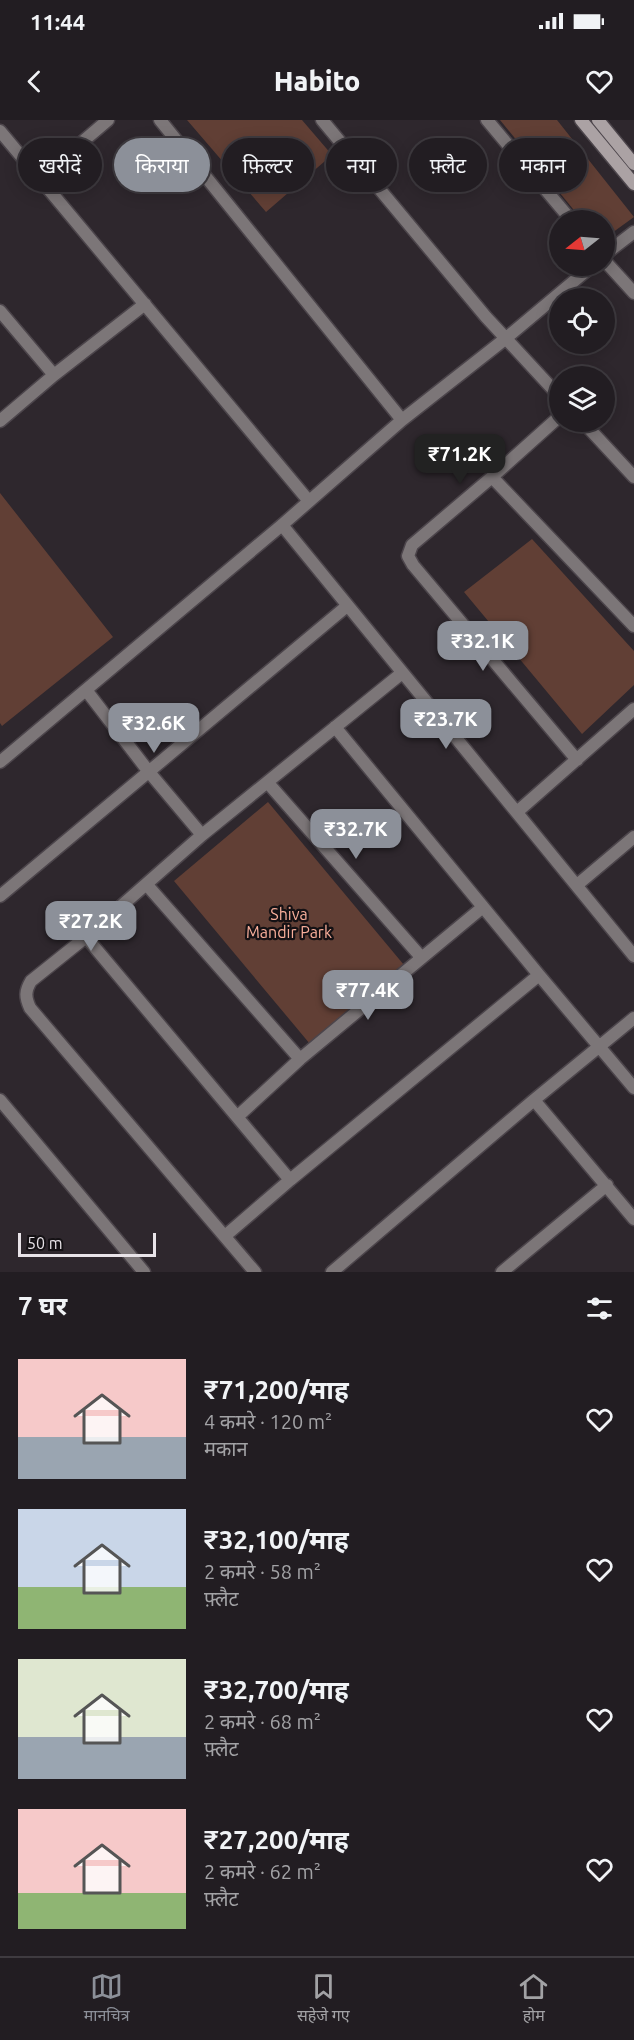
<!DOCTYPE html>
<html lang="hi">
<head>
<meta charset="utf-8">
<style>
  :root { --surface:#221d22; --page:#2a262a; --text:#f1f3f6; --muted:#a2a2a5; --line:#3f3b40; --accent:#8c9099 }
  body { margin:0; font-family:Ubuntu,"Noto Sans Devanagari",sans-serif; background:var(--page); color:var(--text); height:100vh; display:flex; flex-direction:column; font-size:22px; white-space:nowrap }
  * { box-sizing:border-box; margin:0 }
  p { font-size:20px; color:var(--muted) }
  .icon { flex:none; width:33px; height:33px; fill:none; stroke:currentColor; stroke-width:2; stroke-linecap:round; stroke-linejoin:round }
  .map { position:relative; height:1152px; overflow:hidden }
  .panel { display:flex; flex-direction:column; background:var(--surface); flex:1 }
  .panel>* { flex:none }
  .guide { position:absolute; left:18px; top:18px; width:598px; height:54px; display:flex; gap:12px }
  .needle { width:39px; rotate:253deg }
  .tools { position:absolute; left:549px; top:90px; display:grid; gap:12px }
  .tools a { display:grid; place-items:center; width:66px; height:66px; border-radius:50%; background:var(--surface); box-shadow:0 3px 15px #0003,0 0 0 2px var(--line); font-size:30px }
  .scale { position:absolute; left:18px; bottom:15px; width:138px; box-sizing:border-box; padding-left:6px; border:3px solid #e8e3e8; border-top:0; font-size:16px; line-height:21px; white-space:nowrap; color:#e8e3e8; -webkit-text-stroke:4px #141114; paint-order:stroke }
  .price { position:absolute; translate:-50% -51px; padding:0 14px; border-radius:12px; background:var(--accent); color:#fff; font-size:20px; line-height:39px; filter:drop-shadow(0 2px 3px #0008) }
  .price::after { content:''; position:absolute; left:50%; top:36px; width:18px; height:14px; margin-left:-9px; background:inherit; clip-path:polygon(0 0,100% 0,50% 100%) }
  .price.selected { background:#222; color:#fff }
  ul { padding:0; list-style:none }
  li { display:flex; align-items:center; gap:18px; height:150px; padding:0 18px }
  li span { display:grid; place-items:center; flex:none; width:168px; height:120px; border-radius:0px; color:#555 }
  li>.icon { margin-inline-start:auto }
  span .icon { width:72px; height:72px; fill:#fffc; stroke-width:1 }
  li b { font-size:26px }
  h2 { display:flex; justify-content:space-between; align-items:center; height:72px; padding:0 18px; font-size:26px }
  .chip { padding:0 21px; border-radius:27px; background:var(--surface); box-shadow:0 3px 15px #0003,0 0 0 2px var(--line); font-size:21px; line-height:54px }
  .chip.selected { background:var(--accent); color:#fff }
  .status { display:flex; justify-content:space-between; align-items:center; height:42px; padding:0 30px; background:var(--surface); direction:ltr }
  .status svg { height:16px; fill:currentColor }
  header { display:flex; justify-content:space-between; align-items:center; height:78px; padding:0 18px; background:var(--surface); font-size:27px; font-weight:800 }
  .dock { display:flex; justify-content:space-around; align-items:center; height:84px; border-top:2px solid var(--line); background:var(--surface); font-size:16px; color:var(--muted) }
  .dock a { display:grid; justify-items:center; gap:3px }
  .dock .selected { color:var(--accent) }
  .map>svg:first-child { display:block }
</style>
</head>
<body>
<div class="status"><b>11:44</b><svg viewBox="0 0 49 12"><path d="M0 12V9h3v3zM5 12V6h3v6zM10 12V3h3v9zM15 12V0h3v12zM26 1h20v11H26zM47 4h2v5h-2z"/></svg></div>
<header><svg class="icon" aria-label="back" viewBox="0 0 24 24"><path d="M15 5l-7 7 7 7"/></svg>Habito<svg class="icon" aria-label="heart" viewBox="0 0 24 24"><path d="M12 20l-8-8c-3-5 5-10 8-4 3-6 11-1 8 4z"/></svg></header>
<div class="map">
<svg width="634" height="1152" viewBox="0 0 634 1152">
  <rect width="100%" height="100%" fill="#2e272d"/>
  <!-- green -->
  <path fill="#613f35" d="M187,0h115l30,35 -66,57z
    M500,0h57l77,97 -29,21 -1,-18h-22z
    M0,373l113,144 -111,89 -2,-3z
    M532,419l102,112v34l-52,49 -118,-142z
    M268,682l136,163 -94,79 -136,-163z"/>
  <g fill="none" stroke-linecap="round" stroke-linejoin="round">
    <defs>
      <path id="street" d="M160,0l242,300
        M322,0l164,197 74,80
        M487,0l84,100
        M0,11l308,369
        M40,58l68,-58
        M604,135l30,-23
        M604,140l30,33
        M0,191l54,64
        M560,296l-68,61 -80,68 -4,11 5,9 164,195
        M0,301l54,-46 91,-71
        M583,302l51,55
        M492,357l142,149
        M282,405l352,431
        M86,570l63,82 53,63
        M335,607l204,248 95,113
        M0,642l282,-237 120,-105 103,-81 87,-73
        M268,663l153,174
        M517,692l117,-103
        M147,765l153,174
        M577,765l57,-48
        M0,776l347,-290
        M86,817l204,243
        M0,980l144,172
        M534,980l100,119
        M237,997l63,-58 183,-152
        M225,1116l65,-56 249,-205
        M255,1152l-225,-264c-5,-11 -5,-17 1,-27l55,-44 116,-102 200,-162
        M332,1152l202,-172 100,-82
        M502,1152l105,-87"/>
      <path id="secondary" d="M581,0l53,64
        M598,0l36,44"/>
    </defs>
    <!-- street casing -->
    <use href="#street" stroke="#4c454b" stroke-width="15"/>
    <!-- secondary casing -->
    <use href="#secondary" stroke="#4c454b" stroke-width="15"/>
    <!-- street -->
    <use href="#street" stroke="#7c7678" stroke-width="12"/>
    <!-- secondary -->
    <use href="#secondary" stroke="#aba2a4" stroke-width="12"/>
  </g>
  <g text-anchor="middle" stroke-width="4.5" stroke-linejoin="round" paint-order="stroke">
    <!-- park labels -->
    <g font-size="16" fill="#f9af9b" stroke="#141114">
      <text x="289" y="800">Shiva<tspan x="289" dy="18">Mandir Park</tspan></text>
    </g>
  </g>
</svg>
<div class="tools">
<a><svg class="needle" viewBox="-14 -14 28 28"><path d="M0-13l5 13h-10z" fill="#e53935"/><path d="M0 13l5-13h-10z" fill="#a2a2a5"/></svg></a>
<a><svg class="icon" aria-label="locate" viewBox="0 0 24 24"><circle cx="12" cy="12" r="6"/><path d="M12 2v4M12 18v4M2 12h4M18 12h4"/></svg></a>
<a><svg class="icon" aria-label="layers" viewBox="0 0 24 24"><path d="M12 4l9 5-9 5-9-5zM3 14l9 5 9-5"/></svg></a>
</div>
<div class="scale">50 m</div>
<b class="price selected" style="left:460px;top:365px">₹71.2K</b>
<b class="price" style="left:483px;top:552px">₹32.1K</b>
<b class="price" style="left:446px;top:630px">₹23.7K</b>
<b class="price" style="left:154px;top:634px">₹32.6K</b>
<b class="price" style="left:356px;top:740px">₹32.7K</b>
<b class="price" style="left:91px;top:832px">₹27.2K</b>
<b class="price" style="left:368px;top:901px">₹77.4K</b>
<div class="guide">
<a class="chip">खरीदें</a>
<a class="chip selected">किराया</a>
<a class="chip">फ़िल्टर</a>
<a class="chip">नया</a>
<a class="chip">फ़्लैट</a>
<a class="chip">मकान</a>
</div>
</div>
<section class="panel">
<h2>7 घर<svg class="icon" aria-label="filters" viewBox="0 0 24 24"><path d="M4 7h16M4 17h16"/><circle cx="9" cy="7" r="2"/><circle cx="15" cy="17" r="2"/></svg></h2>
<ul>
<li><span style="background:linear-gradient(#f6c9c9 65%,#9aa5b1 0)"><svg class="icon" aria-label="home" viewBox="0 0 24 24"><path d="M3 11l9-7 9 7M6 9v11h12V9"/></svg></span><div><b>₹71,200/माह</b><p>4 कमरे · 120 m²</p><p>मकान</p></div><svg class="icon" aria-label="heart" viewBox="0 0 24 24"><path d="M12 20l-8-8c-3-5 5-10 8-4 3-6 11-1 8 4z"/></svg></li>
<li><span style="background:linear-gradient(#c9d6e8 65%,#8fb573 0)"><svg class="icon" aria-label="home" viewBox="0 0 24 24"><path d="M3 11l9-7 9 7M6 9v11h12V9"/></svg></span><div><b>₹32,100/माह</b><p>2 कमरे · 58 m²</p><p>फ़्लैट</p></div><svg class="icon" aria-label="heart" viewBox="0 0 24 24"><path d="M12 20l-8-8c-3-5 5-10 8-4 3-6 11-1 8 4z"/></svg></li>
<li><span style="background:linear-gradient(#dfe7d0 65%,#9aa5b1 0)"><svg class="icon" aria-label="home" viewBox="0 0 24 24"><path d="M3 11l9-7 9 7M6 9v11h12V9"/></svg></span><div><b>₹32,700/माह</b><p>2 कमरे · 68 m²</p><p>फ़्लैट</p></div><svg class="icon" aria-label="heart" viewBox="0 0 24 24"><path d="M12 20l-8-8c-3-5 5-10 8-4 3-6 11-1 8 4z"/></svg></li>
<li><span style="background:linear-gradient(#f6c9c9 70%,#8fb573 0)"><svg class="icon" aria-label="home" viewBox="0 0 24 24"><path d="M3 11l9-7 9 7M6 9v11h12V9"/></svg></span><div><b>₹27,200/माह</b><p>2 कमरे · 62 m²</p><p>फ़्लैट</p></div><svg class="icon" aria-label="heart" viewBox="0 0 24 24"><path d="M12 20l-8-8c-3-5 5-10 8-4 3-6 11-1 8 4z"/></svg></li>
</ul>
</section>
<nav class="dock">
<a class="selected"><svg class="icon" aria-label="map" viewBox="0 0 24 24"><path d="M3 6l6-2 6 2 6-2v14l-6 2-6-2-6 2zM9 4v14M15 6v14"/></svg>मानचित्र</a>
<a><svg class="icon" aria-label="saved" viewBox="0 0 24 24"><path d="M7 4h10v16l-5-4-5 4z"/></svg>सहेजे गए</a>
<a><svg class="icon" aria-label="home" viewBox="0 0 24 24"><path d="M3 11l9-7 9 7M6 9v11h12V9"/></svg>होम</a>
</nav>
</body>
</html>
